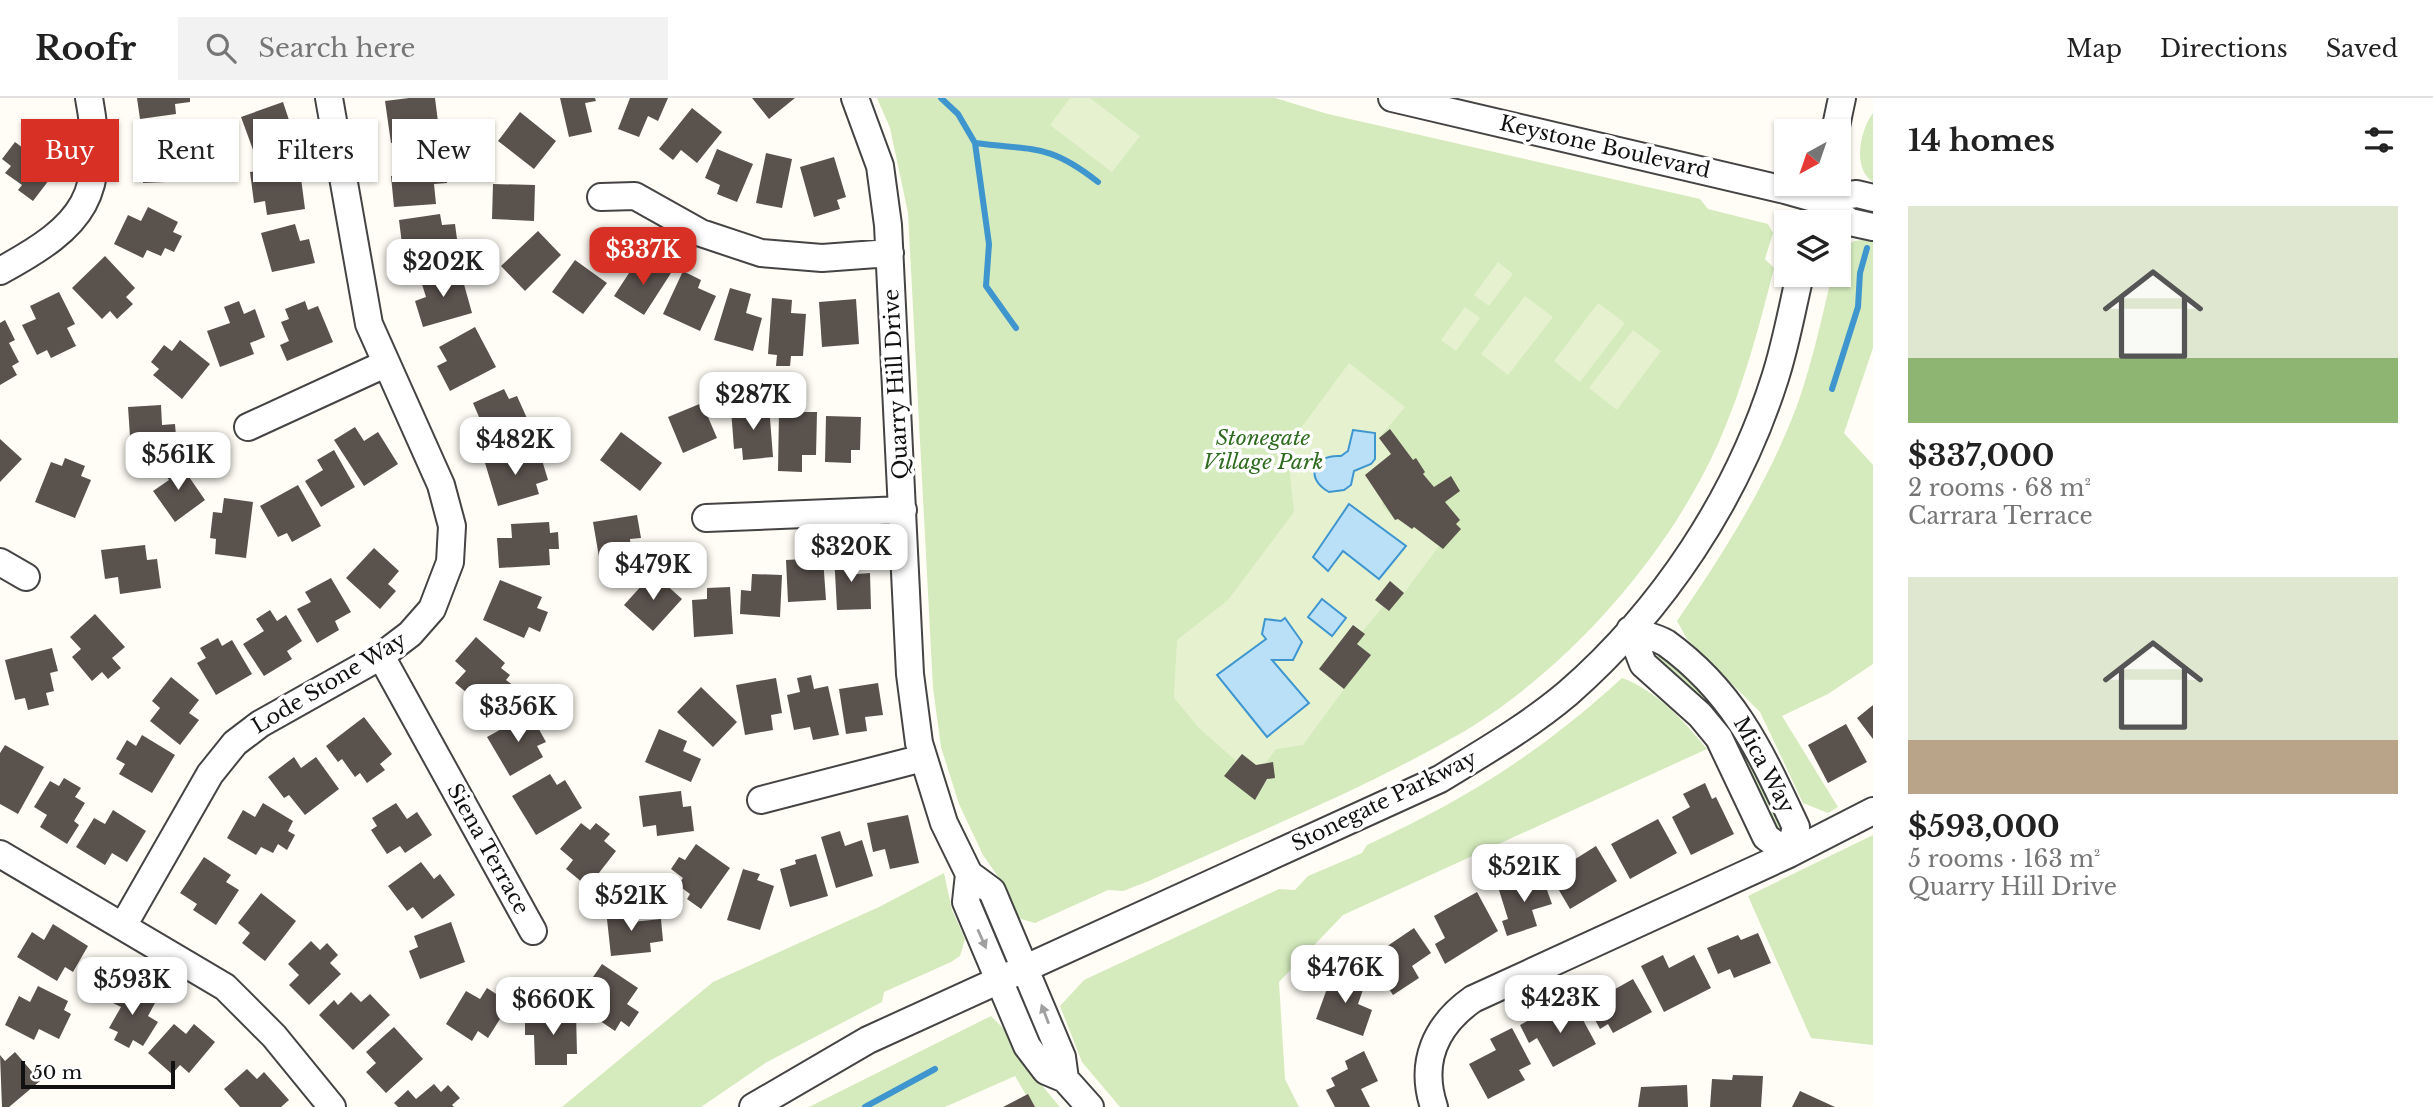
<!DOCTYPE html>
<html lang="en">
<head>
<meta charset="utf-8">
<style>
  :root { --surface:#fff; --page:#f2f2f2; --text:#222; --muted:#767676; --line:#e0e0e0; --accent:#d93025 }
  body { margin:0; font-family:"Libre Baskerville",serif; background:var(--page); color:var(--text); height:100vh; display:flex; flex-direction:column; font-size:26px; white-space:nowrap }
  * { box-sizing:border-box; margin:0 }
  p { font-size:23px; color:var(--muted) }
  .icon { flex:none; width:38px; height:38px; fill:none; stroke:currentColor; stroke-width:2; stroke-linecap:round; stroke-linejoin:round }
  .map { position:relative; flex:1; overflow:hidden }
  .details { display:flex; flex-direction:column; background:var(--surface); width:560px }
  .details>* { flex:none }
  .hud { position:absolute; left:21px; top:21px; width:665px; height:63px; display:flex; gap:14px }
  .needle { width:46px; rotate:220deg }
  .tools { position:absolute; left:1774px; top:21px; display:grid; gap:14px }
  .tools a { display:grid; place-items:center; width:77px; height:77px; border-radius:0px; background:var(--surface); box-shadow:0 2px 5px #0004; font-size:35px }
  .scale { position:absolute; left:21px; bottom:18px; width:154px; box-sizing:border-box; padding-left:7px; border:4px solid #111; border-top:0; font-size:19px; line-height:24px; white-space:nowrap; color:#111; -webkit-text-stroke:5px #fff; paint-order:stroke }
  .price { position:absolute; translate:-50% -60px; padding:0 16px; border-radius:14px; background:#fff; color:#222; font-size:23px; line-height:46px; filter:drop-shadow(0 2px 4px #0008) }
  .price::after { content:''; position:absolute; left:50%; top:42px; width:21px; height:16px; margin-left:-10px; background:inherit; clip-path:polygon(0 0,100% 0,50% 100%) }
  .price.selected { background:var(--accent); color:#fff }
  ul { padding:0; list-style:none }
  li { display:grid; align-content:center; gap:14px; height:371px; padding:0 35px }
  li span { display:grid; place-items:center; height:217px; border-radius:0px; color:#555 }
  li>.icon { margin-inline-start:auto }
  span .icon { width:126px; height:126px; fill:#fffc; stroke-width:1 }
  li b { font-size:30px }
  h2 { display:flex; justify-content:space-between; align-items:center; height:84px; padding:0 35px; font-size:30px }
  .chip { padding:0 24px; border-radius:0px; background:var(--surface); box-shadow:0 2px 5px #0004; font-size:24px; line-height:63px }
  .chip.selected { background:var(--accent); color:#fff }
  header { display:flex; align-items:center; gap:42px; box-sizing:border-box; height:98px; padding:0 35px; background:var(--surface); border-bottom:2px solid var(--line) }
  header strong { font-size:33px }
  nav { display:flex; gap:38px; margin-inline-start:auto; font-size:24px }
  .search { width:490px; height:63px; background:var(--page); display:flex; align-items:center; gap:18px; box-sizing:border-box; padding:0 24px; border-radius:0px; color:var(--muted); font-size:26px }
  main { display:flex; flex:1; min-height:0 }
  .map>svg:first-child { display:block }
</style>
</head>
<body>
<header>
<strong>Roofr</strong>
<div class="search"><svg class="icon" aria-label="search" viewBox="0 0 24 24"><circle cx="10" cy="10" r="6"/><path d="M15 15l6 6"/></svg>Search here</div>
<nav><a>Map</a><a>Directions</a><a>Saved</a></nav>
</header>
<main>
<div class="map">
<svg width="1873" height="1009" viewBox="0 0 1873 1009">
  <rect width="100%" height="100%" fill="#fffdf5"/>
  <!-- green -->
  <path fill="#d5ebbd" d="M877,0h398l53,16 372,85 8,10 60,15 5,9 -8,26 9,9c-15,60 -31,119 -56,176 -51,114 -154,230 -262,292 -98,56 -204,98 -307,145l-26,10 -15,-1 -73,33 -17,-5 -12,-30 -23,-33 -24,-51 -18,-57 -8,-59 -25,-475 -18,-85z
    M1873,15v69c-21,-13 -13,-52 0,-69z
    M1863,142l10,2v106l-29,85 29,32v199l-45,30 -46,22 56,91 -10,6 -25,-10 -43,-91 -73,-73 -10,-18c48,-70 93,-141 122,-221 14,-41 23,-83 33,-125h7v-13l5,-5 -3,-7 13,-9z
    M1657,556h5l62,59 60,114 -4,4 -124,-172z
    M1622,580c35,13 61,42 85,71l-364,166 -64,67 6,97 14,28h-179l-38,-45 -22,-56 24,-26 195,-91 16,1 13,-14 54,-23 5,-8c100,-46 174,-93 255,-167z
    M1873,737v210l-62,-7 -63,-142z
    M944,775l8,37 13,29 -5,17 -9,6 -67,30 -2,10 -115,60 -66,45h-139l151,-125 166,-75z
    M991,918l17,17 17,32 35,42h-27l-18,-31 -70,31h-136z"/>
  <!-- pitch -->
  <path fill="#e6f2cf" d="M1070,0h20l50,38 -28,36 -62,-47z
    M1498,164l15,12 -24,32 -15,-11z
    M1525,198l28,21 -45,58 -27,-21z
    M1598,205l27,20 -45,59 -26,-21z
    M1465,209l15,11 -24,33 -15,-11z
    M1633,232l28,21 -44,59 -28,-22z
    M1349,265l56,44 -26,31 12,16 -9,51 13,15 3,-1 14,10 2,-2 25,19 -35,47 -15,-11 -14,18 8,7 -21,25 -9,-6 -34,42 25,21 -41,56 -27,4 -11,15 -9,1 -14,-11 -6,7 -37,-33 -25,-30 3,-58 51,-40 66,-88 -7,-65z"/>
  <!-- water -->
  <path fill="#b9e0f7" stroke="#3f96cf" stroke-width="2" d="M1353,332l22,3v26l-4,5 -17,7 -3,14 -7,5 -15,2c-25,-14 -16,-38 12,-36l7,-5z
    M1349,406l57,42 -27,33 -36,-28 -15,20 -15,-14z
    M1322,501l24,19 -14,18 -24,-19z
    M1285,520l17,24 -9,18h-21l37,43 -42,34 -50,-62 49,-36 -4,-5 3,-15 16,2z"/>
  <g fill="none" stroke-linecap="round" stroke-linejoin="round">
    <!-- stream -->
    <path stroke="#3f96cf" stroke-width="6" d="M941,0l17,16 17,29 14,101 -3,42 30,42
      M975,45c60,8 73,0 123,39
      M1832,291l26,-82 2,-34 7,-25
      M865,1009l70,-38"/>
  </g>
  <!-- building -->
  <path fill="#5a524d" d="M137,0h53v4l-15,2 1,10 -36,5z
    M409,0h26l5,40 -49,5 -6,-42z
    M560,0h35l1,3 -11,2 7,29 -23,5z
    M630,0h38l-10,23 -10,-5 -9,21 -21,-8z
    M752,0h43l-26,21z
    M283,4l14,42 -41,14 -15,-41z
    M692,10l30,24 -25,31 -16,-13 -8,10 -14,-11z
    M520,14l36,29 -22,28 -36,-28z
    M30,40l32,25 -29,38 -15,-11 4,-5 -17,-12 6,-7 -9,-7 13,-17 8,6z
    M198,40l1,30h-12l1,13 -45,2 -1,-30 14,-1 -1,-13z
    M717,51l36,15 -16,38 -20,-8 3,-9 -15,-7z
    M766,55l26,6 -10,49 -26,-5z
    M834,59l12,40 -9,3 3,9 -26,8 -14,-50z
    M444,61l3,24 -13,1 2,20 -42,3 -3,-31 13,-2 -1,-12z
    M274,71l2,13 25,-4 4,31 -38,6 -2,-14 -11,2 -4,-31z
    M493,86l42,1 -1,36 -42,-2z
    M148,109l30,15 -5,10 9,4 -8,16 -9,-4 -4,8 -14,-6 -4,8 -29,-14 14,-29 13,6z
    M440,116l2,11 13,-1 4,30 -55,6 -5,-40z
    M295,126l5,17 9,-2 6,24 -43,9 -11,-39z
    M538,133l23,24 -36,36 -24,-25z
    M105,158l30,32 -9,9 7,7 -16,15 -7,-8 -8,8 -30,-31z
    M575,162l32,23 -24,31 -31,-22z
    M651,162l20,13 -27,42 -30,-19 19,-29 9,7z
    M460,172l12,43 -49,14 -8,-26 11,-4 -5,-16z
    M683,173l18,9 -3,8 18,8 -16,35 -37,-17z
    M730,190l21,6 -5,19 16,5 -9,33 -39,-11z
    M59,194l16,32 -8,4 9,18 -25,12 -4,-8 -10,5 -15,-30 14,-6 -6,-13z
    M772,200l20,2 -1,13 15,1 -3,42h-12l-1,10h-14l1,-11 -9,-1z
    M856,201l3,45 -37,3 -3,-45z
    M239,203l5,13 11,-5 10,28 -15,6 4,11 -34,13 -13,-36 23,-8 -6,-16z
    M305,203l3,9 10,-4 15,36 -46,19 -7,-16 9,-4 -8,-19 8,-3 -4,-10z
    M5,222l10,20 -6,3 10,19 -7,4 5,9 -17,10v-62z
    M475,229l21,40 -46,24 -13,-25 10,-5 -8,-14z
    M180,242l30,24 -28,35 -29,-24 6,-6 -8,-7 13,-17 8,6z
    M504,291l5,10 8,-3 13,29 -51,24 -12,-26 12,-6 -6,-14z
    M702,305l15,35 -34,15 -15,-36z
    M161,307l1,20 13,-1 2,25 -46,2 -3,-44z
    M769,308l4,51 -30,3 -1,-12 -8,1 -3,-40z
    M779,314h38l-1,43h-14v17l-24,-1z
    M826,318l35,1 -1,33h-9v13l-26,-1z
    M355,329l9,14 14,-9 20,32 -34,22 -30,-46z
    M1390,331l23,31 3,-2 9,14 -2,2 11,13 17,-11 9,15 -15,11 15,18 -4,4 5,5 -18,20 -29,-22 -2,2 -14,-10 -3,1 -30,-45 26,-21 -12,-16z
    M621,334l41,31 -22,28 -40,-31z
    M0,341l22,20 -22,23z
    M334,352l21,37 -34,20 -16,-26 18,-11 -6,-10z
    M527,352l5,13 10,-3 6,20 -12,4 3,10 -41,12 -13,-43z
    M65,360l20,8 -4,10 10,4 -16,38 -40,-16 16,-40 11,4z
    M176,360l29,42 -30,22 -22,-31 16,-11 -8,-12z
    M298,387l23,41 -29,16 -5,-9 -9,4 -18,-31z
    M224,400l29,4 -7,56 -31,-4 1,-15 -6,-1 3,-26 9,1z
    M637,417l4,23 -11,1 1,13 -32,5 -6,-35z
    M549,424l1,11 8,-1 1,17h-10l1,16 -51,3 -2,-30h15l-1,-14z
    M145,447l2,15 10,-1 4,29 -41,6 -2,-17 -13,2 -4,-29z
    M374,450l25,23 -11,13 8,7 -16,18 -34,-31z
    M856,455l1,21 13,-1 1,36 -34,1 -3,-56z
    M823,460l3,42 -38,2 -2,-42z
    M653,475l29,26 -29,32 -29,-26z
    M752,476l30,1 -2,42 -40,-3 1,-24 10,1z
    M331,480l20,34 -16,9 4,9 -22,13 -20,-34 14,-7 -6,-10z
    M500,482l42,17 -5,11 11,4 -8,20 -11,-5 -5,11 -41,-18z
    M1390,483l14,12 -15,18 -14,-11z
    M730,489l3,47 -39,3 -2,-37 15,-1v-11z
    M270,512l7,11 9,-6 16,26 -15,10 5,8 -28,17 -21,-32 21,-13 -8,-12z
    M95,516l30,33 -13,11 9,10 -13,11 -6,-7 -10,9 -20,-24 9,-8 -11,-12z
    M1353,527l12,9 -8,10 14,11 -27,34 -25,-20z
    M476,539l29,26 -4,5 9,7 -4,5 8,6 -16,18 -6,-6 -8,9 -29,-24 11,-12 -11,-10z
    M218,540l4,8 10,-6 20,34 -36,21 -19,-32 9,-5 -6,-10z
    M52,550l6,23 -8,2 4,18 -8,2 3,12 -21,5 -3,-12 -10,2 -10,-40z
    M811,577l3,14 14,-3 11,49 -26,5 -3,-13 -16,3 -7,-35 13,-3 -3,-14z
    M171,579l28,23 -10,13 10,7 -19,25 -30,-24 10,-13 -8,-7z
    M776,580l6,35 -11,2 2,15 -28,5 -9,-50z
    M878,585l5,32 -18,2 2,14 -21,3 -7,-45z
    M701,589l36,35 -24,25 -36,-35z
    M1873,607v34l-16,-21z
    M530,615l16,29 -9,4 6,11 -33,19 -23,-39z
    M364,619l28,37 -12,10 5,6 -18,13 -7,-10 -5,4 -13,-18 -4,3 -12,-16z
    M1846,626l21,38 -39,21 -20,-38z
    M659,631l28,12 -4,10 18,8 -10,23 -46,-20z
    M142,637l33,20 -23,38 -33,-19 6,-10 -9,-5 11,-19 9,6z
    M5,647l39,22 -26,47 -18,-10v-51z
    M1242,656l14,11 17,-3 2,16 -8,1 -12,21 -31,-24z
    M294,659l7,11 15,-11 23,32 -34,26 -16,-20 -5,3 -16,-21z
    M550,676l7,11 8,-5 17,28 -46,27 -24,-39z
    M64,680l17,10 -6,9 10,6 -11,18 5,4 -12,19 -27,-17 7,-12 -13,-8 16,-26 9,5z
    M1705,685l7,16 4,-2 18,37 -43,21 -19,-38 18,-10 -7,-13z
    M681,693l2,16 8,-1 3,25 -37,5 -1,-11 -13,2 -4,-31z
    M263,705l30,18 -5,10 7,4 -8,15 -9,-6 -5,9 -12,-6 -5,8 -29,-17 16,-28 12,7z
    M396,705l11,16 10,-7 15,23 -27,18 -5,-7 -13,8 -16,-24 6,-4 -5,-8z
    M113,712l33,21 -19,31 -15,-9 -7,12 -29,-18 18,-29 11,6z
    M908,717l11,48 -29,6 -5,-20 -12,3 -6,-29z
    M1658,721l19,34 -47,26 -19,-35z
    M581,725l9,7 6,-7 14,11 -6,7 12,10 -28,36 -22,-18 7,-9 -13,-11z
    M840,733l5,15 17,-6 11,36 -37,12 -15,-51z
    M696,746l34,24 -29,41 -14,-10 3,-5 -12,-9 5,-7 -12,-9 8,-12 6,3z
    M1596,748l21,35 -47,28 -20,-34z
    M816,756l12,42 -38,11 -10,-38 16,-5 -1,-4z
    M204,759l27,18 -5,7 13,8 -23,35 -23,-15 4,-6 -17,-11z
    M421,764l13,17 6,-5 15,21 -33,24 -9,-12 -6,4 -19,-25z
    M743,771l17,5 -3,6 17,6 -14,44 -33,-10z
    M1542,778l10,28 -20,6 5,16 -30,10 -5,-15 6,-2 -9,-29z
    M1477,794l21,39 -53,33 -10,-20 10,-6 -11,-22z
    M261,795l35,28 -31,40 -23,-18 8,-10 -12,-10z
    M630,809l2,15 29,-3 2,22 -13,2 1,9 -40,4 -5,-46z
    M451,824l14,40 -45,17 -11,-28 9,-4 -4,-11z
    M53,826l35,22 -15,26 -8,-5 -8,14 -40,-24 15,-25 12,8z
    M1414,830l17,25 -19,13 7,12 -26,17 -12,-18 8,-5 -12,-19z
    M1758,835l13,30 -37,15 -4,-9 -12,5 -11,-26 31,-13 3,5z
    M311,843l9,9 7,-7 11,12 -8,8 11,11 -32,31 -20,-20 10,-10 -11,-11z
    M1663,857l6,13 25,-13 17,33 -47,24 -23,-46z
    M602,866l36,24 -11,16 12,8 -10,15 -8,-6 -6,10 -28,-19 9,-14 -12,-8z
    M1333,874l32,12 -7,20 14,6 -9,26 -47,-17z
    M1633,881l19,33 -39,21 -5,-9 -8,5 -19,-35 21,-11 6,10z
    M120,885l35,20 -7,13 10,6 -15,24 -10,-6 -4,8 -15,-8 4,-8 -9,-4 12,-21 -12,-6z
    M38,888l30,15 -4,9 7,4 -12,25 -20,-10 -5,11 -29,-15 14,-29 11,6z
    M487,890l23,15 -22,35 -10,-7 -6,10 -26,-17 20,-33 14,8z
    M351,894l10,10 9,-8 20,21 -37,35 -34,-35 15,-15 4,5z
    M1575,907l21,39 -43,23 -16,-29 -8,5 -9,-18 28,-15 5,8z
    M576,915l1,41h-10v11h-32l-1,-30h-9v-21z
    M174,926l12,10 8,-10 21,18 -26,31 -9,-8 -8,9 -24,-21z
    M394,929l29,32 -37,34 -20,-21 10,-9 -10,-11z
    M1512,930l19,36 -12,6 6,10 -37,19 -19,-35 27,-14 -6,-11z
    M1364,953l14,30 -17,8 9,18h-35l-9,-17 9,-4 -4,-8 17,-9 -3,-8z
    M15,954l25,29 -31,26h-7l-2,-52 5,6z
    M247,971l10,10 7,-7 25,28 -8,7h-41l-16,-18z
    M1733,977l30,1 -2,31h-51l2,-28 20,1z
    M434,986l7,8 7,-7 12,13 -8,7 2,2h-56l-4,-4 14,-13 8,9z
    M1687,987l1,22h-50l3,-20z
    M1800,993l35,16h-43z
    M1028,996l7,13h-32z"/>
  <g fill="none" stroke-linecap="round" stroke-linejoin="round">
    <defs>
      <path id="minor" d="M855,0l25,68 8,59 22,449 9,69 25,80 25,51 23,17 70,166 3,22
        M1392,0l393,92 32,9 33,23 23,5
        M1835,33l7,-33
        M601,99l34,-1 66,37 60,20 61,5 68,-5
        M1817,101l40,-5 16,4
        M0,173c85,-46 107,-75 89,-173
        M248,329l137,-63
        M706,420l197,-8
        M0,464l26,15
        M1630,532c11,4 26,7 36,13 69,50 95,110 130,184l-7,27 -23,-17 -47,-99 -19,-23 -57,-51z
        M381,558l152,275
        M761,702l162,-42
        M0,756l225,133 49,49 58,71
        M969,776l-3,28 61,144 19,25 19,8 25,28
        M123,828l87,-152 25,-31 25,-19 121,-68 29,-22 22,-25 18,-47 2,-36 -11,-41 -72,-161 -40,-226
        M753,1009l115,-67 572,-261c44,-27 89,-53 128,-86 95,-83 169,-195 207,-315 11,-34 17,-69 25,-103
        M1434,1009c-15,-45 2,-82 39,-108l316,-145 84,-43"/>
    </defs>
    <!-- minor casing -->
    <use href="#minor" stroke="#444" stroke-width="30"/>
    <!-- minor -->
    <use href="#minor" stroke="#fff" stroke-width="26"/>
  </g>
  <!-- one-way arrows -->
  <defs><path id="oneway-solid" d="M-6-.8H1V-3.2L6.5 0L1 3.2V.8H-6Z" transform="scale(1.75)"/></defs>
  <g fill="#a0a0a0">
    <use href="#oneway-solid" transform="translate(982 841) rotate(66)"/>
    <use href="#oneway-solid" transform="translate(1045 916) rotate(-111)"/>
  </g>
  <g text-anchor="middle" stroke-width="7" stroke-linejoin="round" paint-order="stroke">
    <!-- street labels -->
    <g font-size="21" fill="#111" stroke="#fff">
      <text transform="translate(1605 49) rotate(13)" y="7">Keystone Boulevard</text>
      <text transform="translate(896 286) rotate(-93)" y="7">Quarry Hill Drive</text>
      <text transform="translate(329 585) rotate(-31)" y="7">Lode Stone Way</text>
      <text transform="translate(1764 667) rotate(62)" y="7">Mica Way</text>
      <text transform="translate(1384 703) rotate(-26)" y="7">Stonegate Parkway</text>
      <text transform="translate(488 751) rotate(61)" y="7">Siena Terrace</text>
    </g>
    <!-- park labels -->
    <g font-size="21" font-style="italic" fill="#2f6b1f" stroke="#fff">
      <text x="1263" y="347">Stonegate<tspan x="1263" dy="24">Village Park</tspan></text>
    </g>
  </g>
</svg>
<div class="tools">
<a><svg class="needle" viewBox="-14 -14 28 28"><path d="M0-13l5 13h-10z" fill="#e53935"/><path d="M0 13l5-13h-10z" fill="#767676"/></svg></a>
<a><svg class="icon" aria-label="layers" viewBox="0 0 24 24"><path d="M12 4l9 5-9 5-9-5zM3 14l9 5 9-5"/></svg></a>
</div>
<div class="scale">50 m</div>
<b class="price selected" style="left:643px;top:189px">$337K</b>
<b class="price" style="left:443px;top:201px">$202K</b>
<b class="price" style="left:753px;top:334px">$287K</b>
<b class="price" style="left:515px;top:379px">$482K</b>
<b class="price" style="left:178px;top:394px">$561K</b>
<b class="price" style="left:851px;top:486px">$320K</b>
<b class="price" style="left:653px;top:504px">$479K</b>
<b class="price" style="left:518px;top:646px">$356K</b>
<b class="price" style="left:1524px;top:806px">$521K</b>
<b class="price" style="left:631px;top:835px">$521K</b>
<b class="price" style="left:1345px;top:907px">$476K</b>
<b class="price" style="left:132px;top:919px">$593K</b>
<b class="price" style="left:1560px;top:937px">$423K</b>
<b class="price" style="left:553px;top:939px">$660K</b>
<div class="hud">
<a class="chip selected">Buy</a>
<a class="chip">Rent</a>
<a class="chip">Filters</a>
<a class="chip">New</a>
</div>
</div>
<section class="details">
<h2>14 homes<svg class="icon" aria-label="filters" viewBox="0 0 24 24"><path d="M4 7h16M4 17h16"/><circle cx="9" cy="7" r="2"/><circle cx="15" cy="17" r="2"/></svg></h2>
<ul>
<li><span style="background:linear-gradient(#dfe7d0 70%,#8fb573 0)"><svg class="icon" aria-label="home" viewBox="0 0 24 24"><path d="M3 11l9-7 9 7M6 9v11h12V9"/></svg></span><div><b>$337,000</b><p>2 rooms · 68 m²</p><p>Carrara Terrace</p></div></li>
<li><span style="background:linear-gradient(#dfe7d0 75%,#b9a48a 0)"><svg class="icon" aria-label="home" viewBox="0 0 24 24"><path d="M3 11l9-7 9 7M6 9v11h12V9"/></svg></span><div><b>$593,000</b><p>5 rooms · 163 m²</p><p>Quarry Hill Drive</p></div></li>
</ul>
</section>
</main>
</body>
</html>
